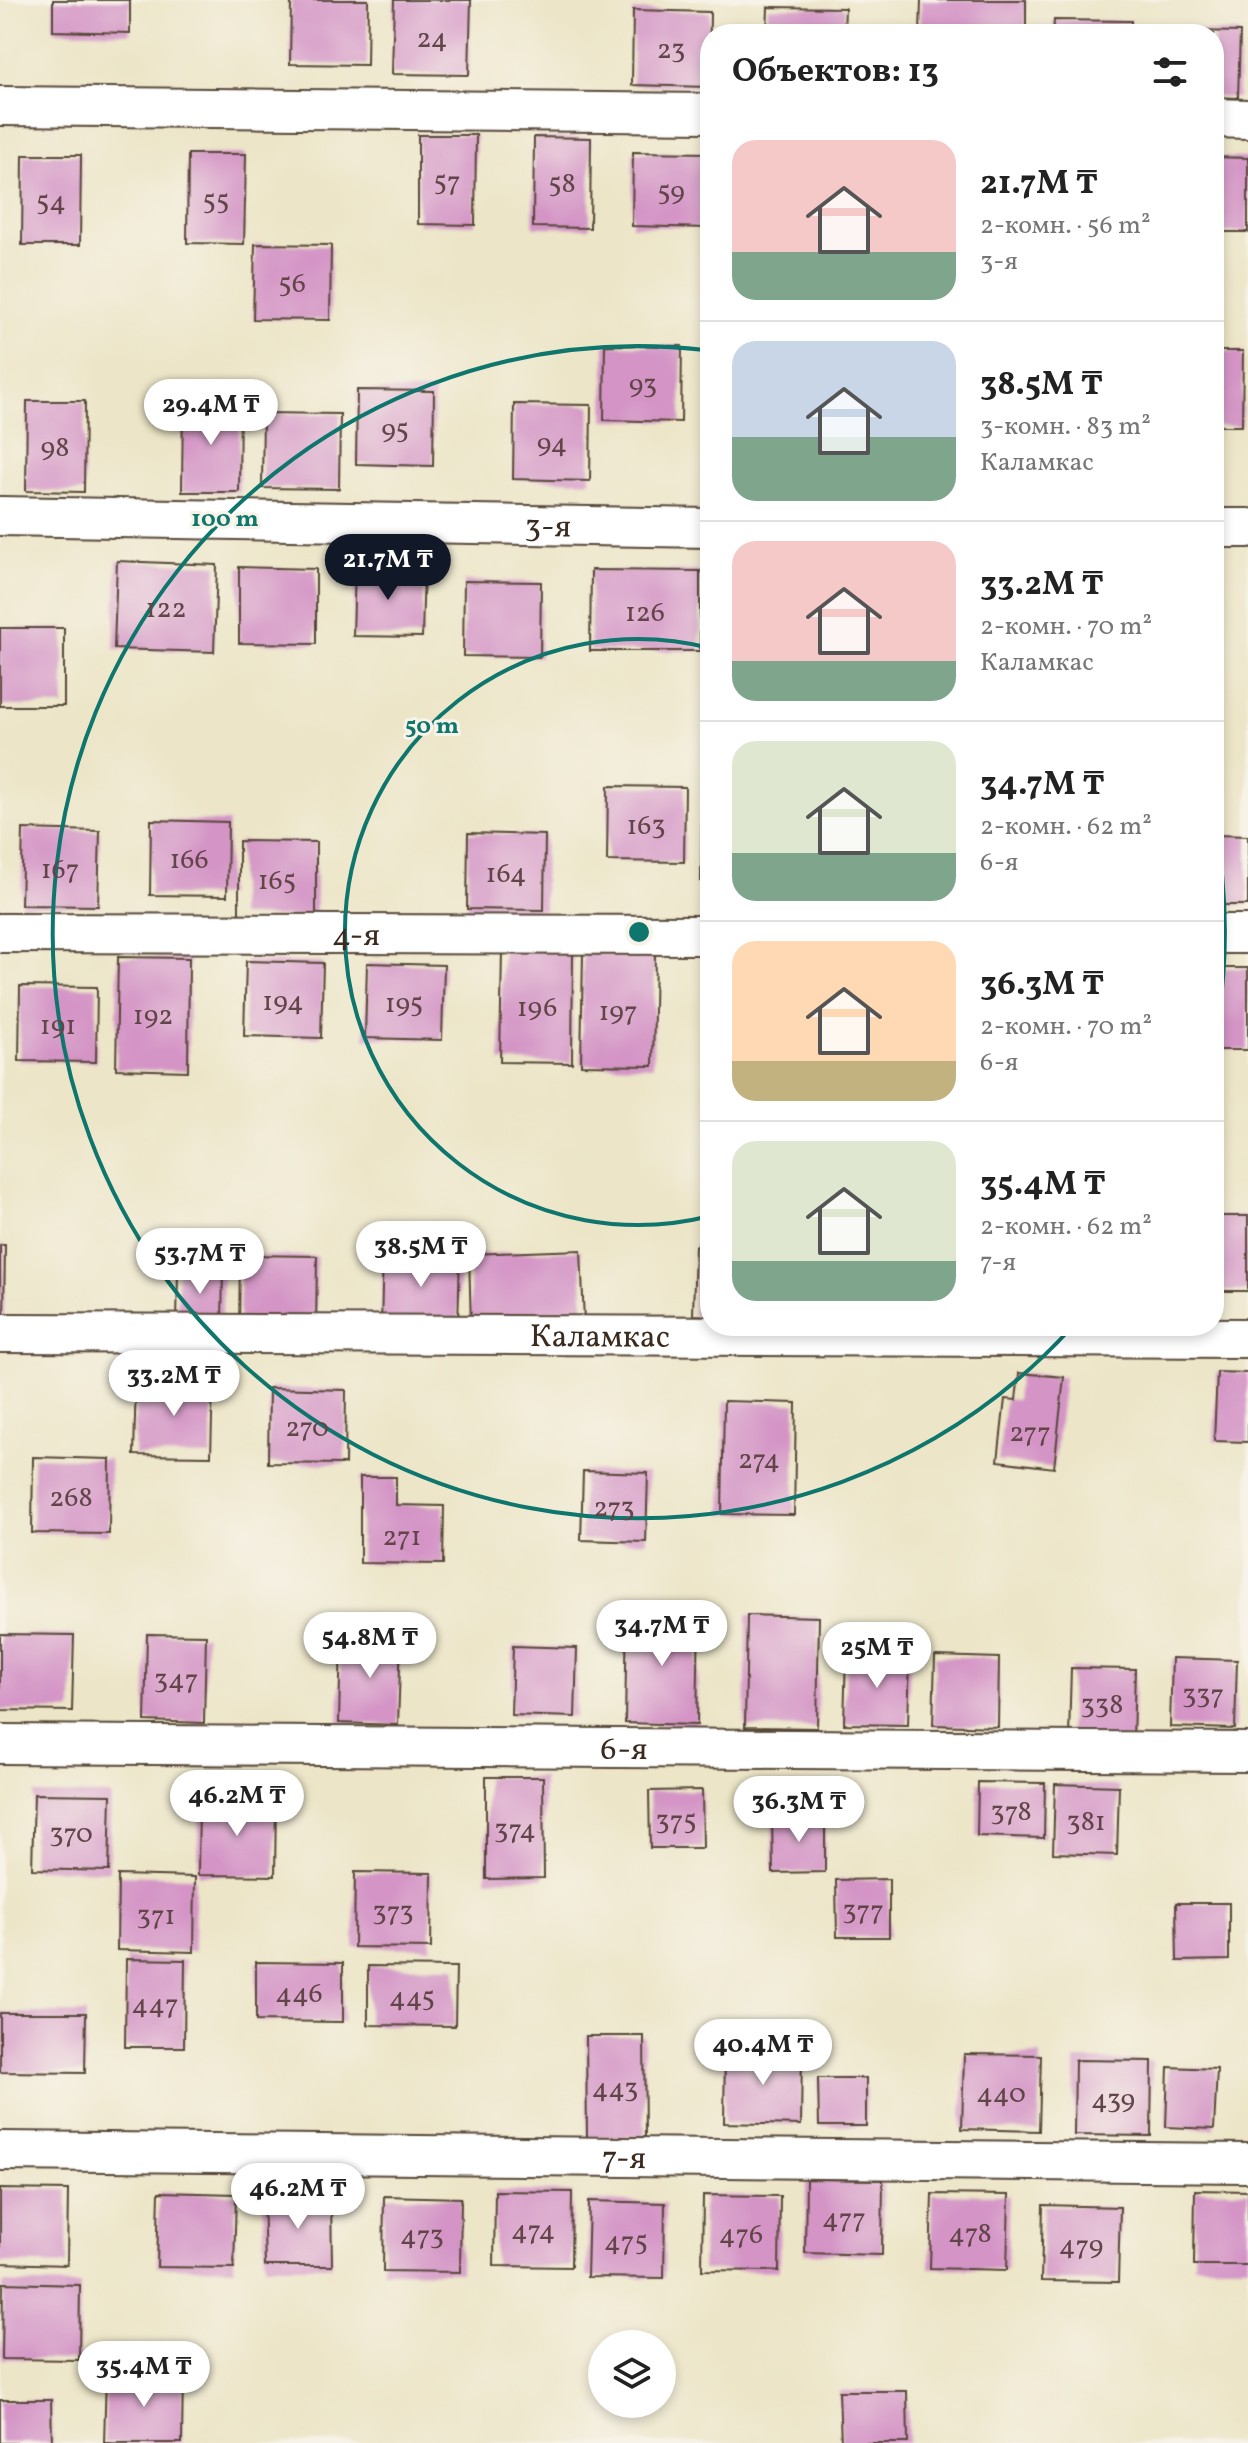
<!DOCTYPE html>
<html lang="ru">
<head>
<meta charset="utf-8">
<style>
  :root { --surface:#fff; --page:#f6f6f6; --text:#222; --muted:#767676; --line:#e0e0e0; --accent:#111827 }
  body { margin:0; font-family:Vollkorn,serif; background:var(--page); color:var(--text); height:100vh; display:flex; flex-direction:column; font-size:30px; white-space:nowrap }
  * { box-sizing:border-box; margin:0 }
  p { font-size:26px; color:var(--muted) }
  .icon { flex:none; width:44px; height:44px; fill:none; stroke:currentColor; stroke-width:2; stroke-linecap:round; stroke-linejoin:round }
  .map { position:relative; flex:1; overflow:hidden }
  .details { position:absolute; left:700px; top:24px; width:524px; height:1312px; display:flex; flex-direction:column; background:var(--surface); border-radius:32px; box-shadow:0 4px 12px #0003 }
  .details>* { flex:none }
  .buttons { position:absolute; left:588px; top:2330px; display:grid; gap:16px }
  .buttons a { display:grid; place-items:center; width:88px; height:88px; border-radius:50%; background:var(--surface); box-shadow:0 4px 12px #0003; font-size:40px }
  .price { position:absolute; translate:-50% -68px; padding:0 18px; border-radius:28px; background:#fff; color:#222; font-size:26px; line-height:52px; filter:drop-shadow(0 2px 4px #0008) }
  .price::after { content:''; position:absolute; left:50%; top:48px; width:24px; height:18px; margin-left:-12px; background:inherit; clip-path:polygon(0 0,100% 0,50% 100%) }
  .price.active { background:var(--accent); color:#fff }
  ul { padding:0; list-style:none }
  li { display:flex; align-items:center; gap:24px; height:200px; padding:0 32px }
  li+li { border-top:2px solid var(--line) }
  li span { display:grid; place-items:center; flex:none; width:224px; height:160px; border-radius:24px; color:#555 }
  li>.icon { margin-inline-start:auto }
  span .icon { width:96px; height:96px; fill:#fffc; stroke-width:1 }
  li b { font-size:34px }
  h2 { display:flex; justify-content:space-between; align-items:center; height:96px; padding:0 32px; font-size:34px }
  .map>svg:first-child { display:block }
</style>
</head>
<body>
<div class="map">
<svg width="1248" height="2443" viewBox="0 0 1248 2443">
  <rect width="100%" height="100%" fill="#f7f3e8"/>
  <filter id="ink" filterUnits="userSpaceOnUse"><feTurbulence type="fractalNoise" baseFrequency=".0125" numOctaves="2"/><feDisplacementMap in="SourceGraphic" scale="16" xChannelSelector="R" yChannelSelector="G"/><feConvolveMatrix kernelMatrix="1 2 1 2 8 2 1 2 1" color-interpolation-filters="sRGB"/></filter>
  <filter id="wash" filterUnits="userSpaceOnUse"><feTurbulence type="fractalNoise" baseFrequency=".006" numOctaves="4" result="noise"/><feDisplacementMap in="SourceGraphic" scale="32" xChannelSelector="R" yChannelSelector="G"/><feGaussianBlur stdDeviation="1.8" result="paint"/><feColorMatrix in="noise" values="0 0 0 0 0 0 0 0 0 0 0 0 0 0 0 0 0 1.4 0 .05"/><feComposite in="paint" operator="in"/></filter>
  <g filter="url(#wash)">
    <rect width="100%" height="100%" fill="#ece5c7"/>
    <g id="blocks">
      <!-- building -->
      <path fill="#d495c6" d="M53,0h77v33l-77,-2z
        M291,0h77l-1,65 -77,-1z
        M394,0h77l-2,75 -77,-1z
        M921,0h105v34h-106z
        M768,7l77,1 -1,26h-77z
        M633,10l77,2 -1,75 -77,-2z
        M1054,20l77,1v13h-78z
        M1195,31l45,1 -2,66 -24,-1v-63h-19z
        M418,135h58l-1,90 -57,-1z
        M534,137l57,1 -1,90 -57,-1z
        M633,152l77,1 -1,75 -77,-2z
        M188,154h58l-2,90 -57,-1z
        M23,155h58l-1,90h-58z
        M1214,157l34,1v74h-34z
        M255,244l76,1 -1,75 -77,-1z
        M605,345l77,1 -1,76 -77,-2z
        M1214,351h29l-1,75h-28z
        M357,390l77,1 -1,75 -77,-2z
        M27,401h58l-1,91 -58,-1z
        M183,402l57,1 -1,89h-57z
        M514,404l77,1 -1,76 -77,-2z
        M263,413l77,1 -1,75 -77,-1z
        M117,561l100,4 -3,87 -100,-3z
        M355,566l69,1 -2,70 -69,-1z
        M239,567l77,2v75l-77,-1z
        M591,570l109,1v80h-110z
        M464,581l77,1 -1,75 -77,-1z
        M0,628h64v78h-64z
        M608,786l77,1 -1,75 -77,-1z
        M702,807h8v75l-9,-1z
        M151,820l77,2 -1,74 -77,-1z
        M23,829l77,2 -2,75 -77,-1z
        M468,833l77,2 -1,75 -77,-1z
        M1214,835l34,1v69h-34z
        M239,841l77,1v75l-77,-1z
        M502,950l71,1 -1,112 -72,-1z
        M583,953l72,1 -2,112 -72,-1z
        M118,957l71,1 -1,113 -72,-2z
        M246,961l77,2 -2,75 -77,-2z
        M367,963l77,2 -2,75 -77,-2z
        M1214,968h34v82h-34z
        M20,986l77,1 -1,75 -77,-1z
        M1214,1216h34v75h-34z
        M0,1245h5l-1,76h-4z
        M695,1246l15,1v69l-17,-1z
        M581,1250l3,72 -113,4 -2,-72z
        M383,1251l77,1 -2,76 -77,-2z
        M240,1255l77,1 -1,75 -77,-1z
        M178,1269h45l-1,55 -45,-1z
        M1217,1372l31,1v69l-34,-1z
        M1019,1373l45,4 -10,91 -56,-7 7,-62 11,1z
        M136,1379l77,1 -2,76 -77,-1z
        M269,1388l77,2 -1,74 -77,-1z
        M724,1401l72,2 -2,112 -72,-1z
        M33,1457l77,2 -1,75 -77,-1z
        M583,1471l65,2 -2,69 -65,-2z
        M360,1477h36v28l48,1 -1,58 -83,-1z
        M627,1611l72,2 -2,112 -72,-2z
        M747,1615l72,2 -2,111 -72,-1z
        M0,1634l74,1 -2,76 -72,-1z
        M147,1634l59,1 -2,88 -59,-2z
        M341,1635l60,2 -3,88 -59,-2z
        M513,1646l64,2 -2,69 -64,-2z
        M846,1654l64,2 -2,69 -64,-1z
        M935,1656l64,2 -1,69 -65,-2z
        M1172,1658l65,2 -2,69 -65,-2z
        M1071,1668l64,1 -2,70 -64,-2z
        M486,1777h57l1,101 -58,1z
        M978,1782l67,1 -1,55 -67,-2z
        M1055,1784l64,2 -2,69 -64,-2z
        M702,1790l1,58h-53l-1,-57z
        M34,1794l77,1 -2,76 -77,-2z
        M199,1800l77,1 -1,75 -77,-1z
        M825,1815v57l-52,1 -1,-57z
        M355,1872l77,1 -1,75 -77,-1z
        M118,1875l77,2 -1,75 -77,-2z
        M889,1879v58h-52l-1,-57z
        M1176,1903h53v57l-52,1z
        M126,1959l59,1 -1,87h-59z
        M256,1962l87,1v59l-87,-1z
        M368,1966l88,1 -1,59 -87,-1z
        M0,2013h86l-1,60 -85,-1z
        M586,2036h58l1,101 -58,1z
        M725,2049l77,1 -1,75 -77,-2z
        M964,2054l77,1 -2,76 -77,-2z
        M1075,2060l77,1 -1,75 -77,-1z
        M1168,2067l49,2 -3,60 -48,-2z
        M818,2078h48v48h-47z
        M806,2179l77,1 -1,75 -77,-2z
        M0,2189l68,1 -1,75 -67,-2z
        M1195,2190l53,1v74h-54z
        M495,2191l77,1 -1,75 -77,-1z
        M159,2192l77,2 -2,74 -77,-1z
        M932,2194l77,1 -2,75 -77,-2z
        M703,2195l77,1 -1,75 -77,-1z
        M263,2196h68l1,70h-67z
        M384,2196l77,2 -1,74 -77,-1z
        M589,2201l76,2 -1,75 -77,-1z
        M1043,2205l77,2 -2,75 -77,-1z
        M3,2283l77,2 -1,75 -77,-1z
        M106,2374l77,1 -1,68h-78z
        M839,2391h68l1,52h-67z
        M0,2400h51l1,43h-52z"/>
    </g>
  </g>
  <g filter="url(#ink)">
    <use href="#blocks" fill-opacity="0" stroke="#564637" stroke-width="2"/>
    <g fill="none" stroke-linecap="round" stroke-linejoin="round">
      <defs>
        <g id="street">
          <path d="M0,106l710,7"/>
          <path d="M1214,118l34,1"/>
          <path id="s1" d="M0,516l710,12"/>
          <path d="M1214,528h34"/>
          <path id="s2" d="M0,933l710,2"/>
          <path d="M1214,934h34"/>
          <path id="s3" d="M0,1333l1248,5"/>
          <path id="s4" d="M0,1744l1248,8"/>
          <path id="s5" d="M0,2151l1248,12"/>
        </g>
      </defs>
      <!-- street casing -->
      <use href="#street" stroke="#564637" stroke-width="42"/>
      <!-- street -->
      <use href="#street" stroke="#fff" stroke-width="38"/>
    </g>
  </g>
  <!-- distance rings -->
  <g fill="none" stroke="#0f766e" stroke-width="4">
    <path d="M710 1216A293 293 0 1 1 710 648"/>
    <path d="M1071 1328A586 586 0 1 1 705 350M1214 820A586 586 0 0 1 1214 1044"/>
  </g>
  <g text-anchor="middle" stroke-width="6" stroke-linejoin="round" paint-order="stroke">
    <!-- number labels -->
    <g font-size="28" fill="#614548">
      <text x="432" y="47">24</text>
      <text x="671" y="58">23</text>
      <text x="447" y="190">57</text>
      <text x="562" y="192">58</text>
      <text x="671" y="200">59</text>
      <text x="216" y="209">55</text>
      <text x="51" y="210">54</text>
      <text x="292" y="292">56</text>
      <text x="643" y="393">93</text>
      <text x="395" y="438">95</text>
      <text x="552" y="452">94</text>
      <text x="55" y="456">98</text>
      <text x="166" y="617">122</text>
      <text x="645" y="621">126</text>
      <text x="646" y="834">163</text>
      <text x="189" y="868">166</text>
      <text x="60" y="878">167</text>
      <text x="506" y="882">164</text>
      <text x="277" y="889">165</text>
      <text x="283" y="1010">194</text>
      <text x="404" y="1012">195</text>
      <text x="537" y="1016">196</text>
      <text x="618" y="1020">197</text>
      <text x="153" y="1024">192</text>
      <text x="58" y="1034">191</text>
      <text x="307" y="1436">270</text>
      <text x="1030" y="1441">277</text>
      <text x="759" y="1468">274</text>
      <text x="71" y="1506">268</text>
      <text x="614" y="1516">273</text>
      <text x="402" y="1545">271</text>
      <text x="176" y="1688">347</text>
      <text x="1203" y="1703">337</text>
      <text x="1102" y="1713">338</text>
      <text x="1011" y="1820">378</text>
      <text x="676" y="1829">375</text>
      <text x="1086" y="1830">381</text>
      <text x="515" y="1838">374</text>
      <text x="71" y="1842">370</text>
      <text x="863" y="1919">377</text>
      <text x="393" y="1920">373</text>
      <text x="156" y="1924">371</text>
      <text x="299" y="2002">446</text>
      <text x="412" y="2006">445</text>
      <text x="155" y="2013">447</text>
      <text x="615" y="2097">443</text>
      <text x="1001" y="2102">440</text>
      <text x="1113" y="2108">439</text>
      <text x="844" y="2227">477</text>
      <text x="533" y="2239">474</text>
      <text x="970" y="2242">478</text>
      <text x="741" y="2243">476</text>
      <text x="422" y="2244">473</text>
      <text x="626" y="2250">475</text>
      <text x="1081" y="2254">479</text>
    </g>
    <!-- street labels -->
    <g font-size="32" fill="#3b2a1e" stroke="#f7f3e8">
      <text dy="11" stroke="none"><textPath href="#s1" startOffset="548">3-я</textPath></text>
      <text dy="11" stroke="none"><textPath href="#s2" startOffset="356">4-я</textPath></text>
      <text dy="11" stroke="none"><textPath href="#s3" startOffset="600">Каламкас</textPath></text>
      <text dy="11" stroke="none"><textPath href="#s4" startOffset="624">6-я</textPath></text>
      <text dy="11" stroke="none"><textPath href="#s5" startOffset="624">7-я</textPath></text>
    </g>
  </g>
  <circle cx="639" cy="932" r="12" fill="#0f766e" stroke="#f7f3e8" stroke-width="4"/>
  <g font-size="24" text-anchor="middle" font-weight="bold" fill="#0f766e" stroke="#f7f3e8" stroke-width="6" stroke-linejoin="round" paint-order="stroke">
    <text x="225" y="526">100 m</text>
    <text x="432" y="733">50 m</text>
  </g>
</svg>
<div class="buttons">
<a><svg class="icon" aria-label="layers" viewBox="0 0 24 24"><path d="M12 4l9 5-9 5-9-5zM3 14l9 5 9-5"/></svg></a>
</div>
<b class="price" style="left:211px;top:447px">29.4M ₸</b>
<b class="price active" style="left:388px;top:602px">21.7M ₸</b>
<b class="price" style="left:421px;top:1289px">38.5M ₸</b>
<b class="price" style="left:200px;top:1296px">53.7M ₸</b>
<b class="price" style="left:174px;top:1418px">33.2M ₸</b>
<b class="price" style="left:662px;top:1668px">34.7M ₸</b>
<b class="price" style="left:370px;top:1680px">54.8M ₸</b>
<b class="price" style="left:877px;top:1690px">25M ₸</b>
<b class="price" style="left:237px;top:1838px">46.2M ₸</b>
<b class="price" style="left:799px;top:1844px">36.3M ₸</b>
<b class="price" style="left:763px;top:2087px">40.4M ₸</b>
<b class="price" style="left:298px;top:2231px">46.2M ₸</b>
<b class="price" style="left:144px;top:2409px">35.4M ₸</b>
<section class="details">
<h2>Объектов: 13<svg class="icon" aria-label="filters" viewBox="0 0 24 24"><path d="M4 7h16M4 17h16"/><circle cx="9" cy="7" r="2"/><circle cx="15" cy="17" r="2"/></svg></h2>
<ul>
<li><span style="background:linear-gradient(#f6c9c9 70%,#7fa58c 0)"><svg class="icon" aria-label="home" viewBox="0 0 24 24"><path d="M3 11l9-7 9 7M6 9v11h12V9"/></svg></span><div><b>21.7M ₸</b><p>2-комн. · 56 m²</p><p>3-я</p></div></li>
<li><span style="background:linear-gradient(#c9d6e8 60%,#7fa58c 0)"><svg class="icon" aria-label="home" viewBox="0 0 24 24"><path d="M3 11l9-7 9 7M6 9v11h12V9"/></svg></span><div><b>38.5M ₸</b><p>3-комн. · 83 m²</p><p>Каламкас</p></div></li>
<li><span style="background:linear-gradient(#f6c9c9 75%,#7fa58c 0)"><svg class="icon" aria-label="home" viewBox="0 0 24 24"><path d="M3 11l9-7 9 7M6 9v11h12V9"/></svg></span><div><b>33.2M ₸</b><p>2-комн. · 70 m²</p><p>Каламкас</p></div></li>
<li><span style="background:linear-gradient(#dfe7d0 70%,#7fa58c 0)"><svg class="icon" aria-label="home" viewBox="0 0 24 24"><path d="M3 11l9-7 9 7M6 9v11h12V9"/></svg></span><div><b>34.7M ₸</b><p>2-комн. · 62 m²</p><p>6-я</p></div></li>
<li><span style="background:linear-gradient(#ffd9b3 75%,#c2b280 0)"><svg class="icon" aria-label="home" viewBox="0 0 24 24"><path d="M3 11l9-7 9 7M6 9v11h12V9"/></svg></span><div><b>36.3M ₸</b><p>2-комн. · 70 m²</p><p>6-я</p></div></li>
<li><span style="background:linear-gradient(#dfe7d0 75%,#7fa58c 0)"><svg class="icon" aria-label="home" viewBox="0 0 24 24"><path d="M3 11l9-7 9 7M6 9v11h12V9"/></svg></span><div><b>35.4M ₸</b><p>2-комн. · 62 m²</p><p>7-я</p></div></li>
</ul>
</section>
</div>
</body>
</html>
